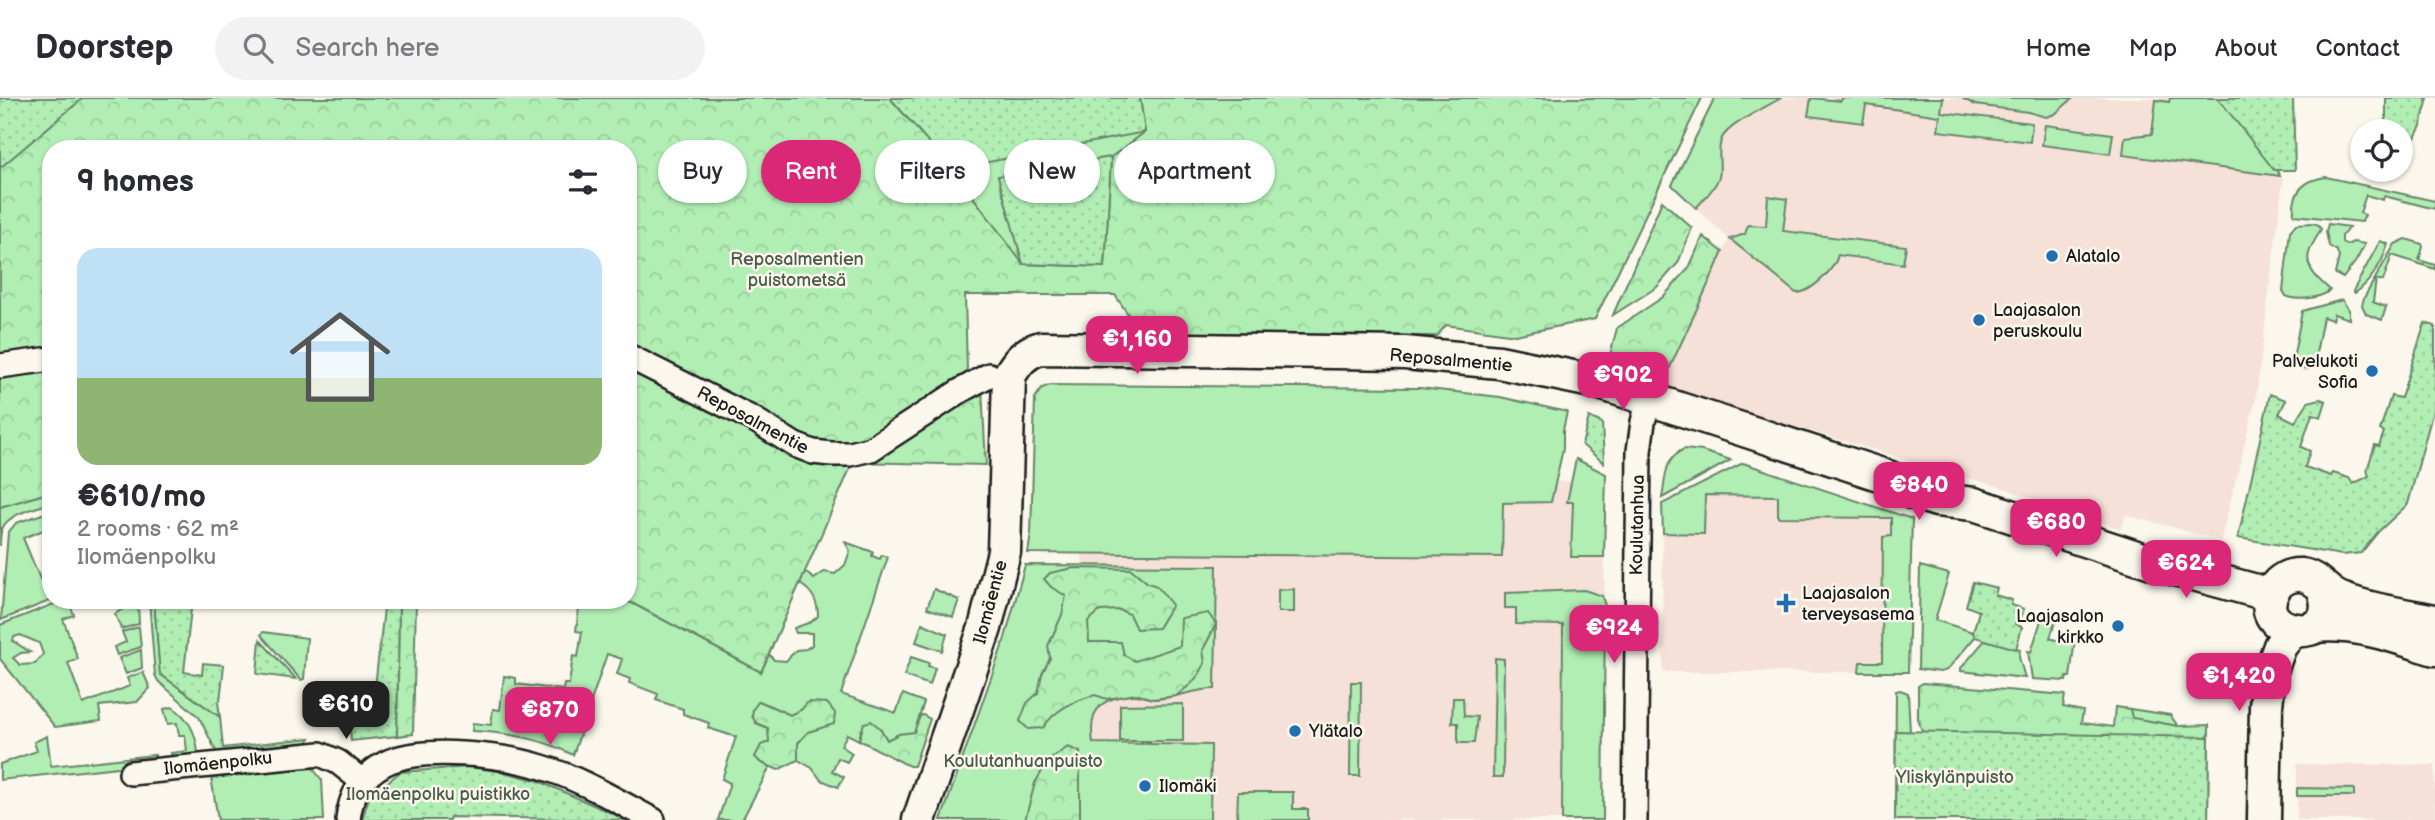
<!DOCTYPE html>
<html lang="en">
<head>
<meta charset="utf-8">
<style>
  :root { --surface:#fff; --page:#f2f2f3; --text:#2b2b33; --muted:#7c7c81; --line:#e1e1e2; --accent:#db2777 }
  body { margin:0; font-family:"Balsamiq Sans",sans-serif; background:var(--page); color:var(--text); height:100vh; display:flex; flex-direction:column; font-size:26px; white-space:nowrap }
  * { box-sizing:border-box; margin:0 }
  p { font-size:23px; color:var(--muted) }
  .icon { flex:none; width:38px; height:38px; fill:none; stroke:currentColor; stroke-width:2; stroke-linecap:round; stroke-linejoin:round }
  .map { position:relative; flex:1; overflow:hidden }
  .details { position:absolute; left:42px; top:42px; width:595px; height:469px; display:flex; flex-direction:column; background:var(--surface); border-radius:28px; box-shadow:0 2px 5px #0004 }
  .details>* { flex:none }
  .guide { position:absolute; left:658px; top:42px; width:665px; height:63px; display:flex; gap:14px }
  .buttons { position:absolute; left:2350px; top:21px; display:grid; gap:14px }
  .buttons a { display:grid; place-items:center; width:63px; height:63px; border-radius:50%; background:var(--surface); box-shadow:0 2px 5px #0004; font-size:35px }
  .price { position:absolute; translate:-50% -60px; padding:0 16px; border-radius:14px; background:var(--accent); color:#fff; font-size:23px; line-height:46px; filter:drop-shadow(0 2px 4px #0008) }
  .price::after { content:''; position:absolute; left:50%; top:42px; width:21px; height:16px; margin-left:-10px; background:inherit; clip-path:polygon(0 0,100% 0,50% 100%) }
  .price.on { background:#222; color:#fff }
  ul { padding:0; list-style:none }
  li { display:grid; align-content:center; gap:14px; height:371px; padding:0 35px }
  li+li { border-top:2px solid var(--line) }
  li span { display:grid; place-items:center; height:217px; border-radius:21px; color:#555 }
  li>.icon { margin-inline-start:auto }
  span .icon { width:126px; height:126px; fill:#fffc; stroke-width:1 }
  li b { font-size:30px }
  h2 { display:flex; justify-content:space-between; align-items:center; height:84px; padding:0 35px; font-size:30px }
  .chip { padding:0 24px; border-radius:32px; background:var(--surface); box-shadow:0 2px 5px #0004; font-size:24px; line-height:63px }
  .chip.on { background:var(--accent); color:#fff }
  header { display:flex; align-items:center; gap:42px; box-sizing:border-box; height:98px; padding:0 35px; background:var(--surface); border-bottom:2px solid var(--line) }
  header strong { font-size:33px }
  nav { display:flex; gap:38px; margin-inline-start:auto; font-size:24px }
  .search { width:490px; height:63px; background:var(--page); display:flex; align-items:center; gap:18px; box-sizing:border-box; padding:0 24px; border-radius:38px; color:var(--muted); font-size:26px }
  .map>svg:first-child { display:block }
</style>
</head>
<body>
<header>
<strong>Doorstep</strong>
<div class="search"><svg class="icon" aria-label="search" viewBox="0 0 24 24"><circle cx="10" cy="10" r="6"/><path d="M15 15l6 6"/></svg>Search here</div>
<nav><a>Home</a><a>Map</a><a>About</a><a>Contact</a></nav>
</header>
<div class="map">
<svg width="2435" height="722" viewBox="0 0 2435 722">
  <defs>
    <pattern id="forest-crowns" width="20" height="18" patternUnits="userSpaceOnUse" patternTransform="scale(1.75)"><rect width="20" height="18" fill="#b1eeb4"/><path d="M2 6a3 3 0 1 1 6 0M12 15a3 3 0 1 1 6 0" fill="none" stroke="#98cc9a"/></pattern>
    <pattern id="park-dots" width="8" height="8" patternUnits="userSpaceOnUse" patternTransform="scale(1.75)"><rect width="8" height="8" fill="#b1eeb4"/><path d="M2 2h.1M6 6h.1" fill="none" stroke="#98cc9a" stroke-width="1.8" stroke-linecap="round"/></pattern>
  </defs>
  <rect width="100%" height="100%" fill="#fbf7ec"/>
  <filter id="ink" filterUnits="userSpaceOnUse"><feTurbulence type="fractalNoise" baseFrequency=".0143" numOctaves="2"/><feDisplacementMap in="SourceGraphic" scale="14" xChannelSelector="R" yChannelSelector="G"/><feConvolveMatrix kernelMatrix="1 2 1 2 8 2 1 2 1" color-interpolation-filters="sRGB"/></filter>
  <g filter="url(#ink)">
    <!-- built -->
    <path fill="#f5e1d8" d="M1715,0h503l65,82 -27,218 -35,142 -95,-25 -5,14 -118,-41 -342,-101 68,-148 -57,-54z
      M1743,365l169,56 -4,153h-245l-1,-168z
      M1083,380l522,4 -2,338h-523z
      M2297,666l138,1v55h-138z"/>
    <!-- grass -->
    <path fill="#b1eeb4" stroke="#668568" stroke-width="2" fill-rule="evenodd" d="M890,0h250l5,34 -122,132 -71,-95z
      M1715,0h66c-15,9 -52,26 -59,40 -6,12 0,26 -3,39 -4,12 -15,22 -23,31l-24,-23z
      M1811,0l30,3 1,-3h101l-2,14 91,11 -2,19 -92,-11 2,-15 -74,-11 -3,18 -55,-7z
      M1962,0h111l-18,16 -9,3 -18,-5 -53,-7z
      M2170,0h64l46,78 -157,-21 2,-18 27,-3 4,-34 13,2z
      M2045,27l68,9 -3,20 -68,-9z
      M2326,79l109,24v8l-51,-13 -1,4 -17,-5 -6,18 5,2 -3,7 -68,-7c-2,-23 9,-35 32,-38z
      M1768,98l19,3 -4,32 123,15 -3,18 -65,-9c-3,14 -27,38 -42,38l-66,-54 15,-5 3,-9 18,1z
      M2313,125l6,2 2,4c-3,7 -8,13 -11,21 -7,17 8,29 20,40 -9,9 -33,11 -44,6l-3,-5 7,-60 6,-7z
      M2328,126l21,3 -7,9v6l5,3 6,-3 12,2 -9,17 -13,17 -8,-4 4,-17 -2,-6 -8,-5 -3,-14z
      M2406,141l16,5 1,3 -4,13 16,5v4l-43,-14 -9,26 -7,-2 -3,23 13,5 -4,13 -16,-6 -4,-9 2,-7 31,-54z
      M2380,143l8,3c-5,18 -18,39 -33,49l-2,-2z
      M2342,202l7,10v9l-15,-5 -2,6 -9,-3 -9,47 3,2c-7,5 -19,4 -25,-1l10,-54z
      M1050,287l370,3 80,9 67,15 -4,18v19l-12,53 -48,1 -1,54 -474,-4 3,-19 4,-136 7,-10z
      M1684,351l18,2 29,9 -69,38c4,-19 1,-39 22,-49z
      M1576,361l30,15 -2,83h-33l2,-55h-6z
      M1743,365l169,56 -4,153h-49l1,-10h22l1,-125 8,-1v-18l-113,-1v-21l-73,-1 -1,39 -41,-1 -1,-29z
      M51,394v11c-14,5 -43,10 -49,26 -2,4 -2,12 -2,17v-39z
      M51,413v16l-28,11 17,41 10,-4 2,25 -51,20 7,-87 8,-10z
      M845,444l28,10 -1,4 8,3 2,-4 6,2 -47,137 55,19 7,-19 21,8 -10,31 -15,1 -12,6 -7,-12 -19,2 -2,10 -12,-6 -6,12 11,7 -5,9 -9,-4 -6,13 12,6 -6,10 -17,-7 -9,-12 -14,-8v-17l10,-11 14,-5 -21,-17 -11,5 -31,-14 -3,22 12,4 2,16 -10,19 10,5 -28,53h-24l12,-37 -8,-4 14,-42 -28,-9 1,-5 -26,-9v-5l-27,-9 2,-6 -29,-11 1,-4 -13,-5 5,-15 -15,-5 -34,101c-32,-17 -65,-22 -101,-24l1,-8 18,2 2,-16 7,1 4,-34 12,2v6l47,6 1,-6h5l4,-28 5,1 4,-25 -6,-1 4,-31h42l10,3 129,69 8,-18 5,6 12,1 10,-11 10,-1 6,-4v-12h-16l-2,-5 17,-6 7,-6c0,-14 -6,-25 -18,-32l5,-12 9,7 10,-7 11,2 10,-9 5,-14z
      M1025,467l192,1 -2,123c-20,0 -39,9 -59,10 -7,0 -15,-5 -22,-4 -33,2 -46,14 -41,48l118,2 -1,75h-269l64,-182z
      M1920,468l29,8 -14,46 38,12 2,5 -28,33 -6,2 -23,-3z
      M934,491l25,11 -6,17 -26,-9z
      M1294,491v23h-16v-22z
      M1584,492l18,6 3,10 -2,214h-41l1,-195 -47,-1v-16h-11v-15z
      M64,502h4l6,15 -11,4 15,40 -10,4 15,41 47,-18 -3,-8 16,-6 7,16 -13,14 -38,4 2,15 -46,6 -55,-68v-34zM20,537l19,8 4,11 -8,10 -15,1 -7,-7 8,-5 9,-1 -17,-11 1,-4z
      M149,502h5l6,74 60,43 3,31 87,-10 -4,7 -88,10 -19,-38 -41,-36 -3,-6z
      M132,505h6l1,21 -18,5 -6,-15z
      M2044,513l13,5 -7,22 15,5 2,-6 8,2 -5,38h-3l-1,4 -34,-2 -4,-28 3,1z
      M922,525l25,11 -5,17 -26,-9z
      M139,529l2,20 -24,8 -3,-8 12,-5 -4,-10z
      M263,534l44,6 -3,41 -3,1 -40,-45z
      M1985,542l35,9 -1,8 6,21 -64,-7v-3z
      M141,552l1,18 -16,6 -7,-16z
      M911,559l18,6 -1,3 7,2 -5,17 -26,-9z
      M1495,560l9,1 -1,118h-10z
      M1351,584h10l-1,94h-10z
      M1900,592l8,3 2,39 -15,88 1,-129z
      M1453,600h10l1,18 13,1 -3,26h-16v-20h-6z
      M1183,606v37h-63v-36z
      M172,609c18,11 25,28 26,48l-23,5 -4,-7 16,-2 -2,-16h-6l-2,-12 -9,1 -4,-15z
      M2130,611l40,6 8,11 -47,-8z
      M47,638l4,30 104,-11 -1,8 -154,17v-16l37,-13 -3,-9z
      M306,662l16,20 2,40h-106l-8,-50z
      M2297,690l57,1v7h-57z
      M1238,694h55v17h15v11h-71z"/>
    <!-- forest -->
    <path fill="url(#forest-crowns)" stroke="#668568" stroke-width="2" d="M35,0h855l62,71 71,95 82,3 6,-110 34,-25 -5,-34h562l-107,221 -80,16 -69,-10 -9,11 -295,-1 -27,-40h-150l2,76 15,17 4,77 -133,-3 -92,210 -129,-69 -10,-3h6v-451h-577v343l-51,15v-373z
      M1662,103l30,27 -14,35 -21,24 -44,28z
      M1703,138l20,16 -62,135 -54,-20 10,-39 46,-31 26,-29z
      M1073,470l58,1 17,14 9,3 15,19 -14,23 -22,1 -7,-15 -9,-4 -20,1 -12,10 1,21h32l3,13 11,6 45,-15 1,-28 27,-5 8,11 -13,26 2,13 -5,10 -9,11 -15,12 -23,3 -17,-5 -29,5 -12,-4c-21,6 -40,14 -52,33l-15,1 -8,-8 7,-18 11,-10 4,-19 8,-16 -2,-12 14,-31 4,-19 -15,-9 -7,-8 6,-6z
      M399,502h17l-3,134 -16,2z
      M1923,585l142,12 -2,12 20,4 -2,12 32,4 2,-20 15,2 2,9 46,8 31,-1 -1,95 -282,-78 -8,-23v-33z
      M759,603l31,14 11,-5 7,-8 19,1 8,10 -1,11 -26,8 -10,11v17l-20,10 -18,-8 -5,-5 6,-12 8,-3 -1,-14 -12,-5 -4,-7 1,-7z
      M923,617l7,4 -16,47h-5l-50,-26 5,-17 7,-2 9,7 7,12 12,-6 15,-2 6,-16z
      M1068,649l12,5v68h-55l10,-37 13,-22z"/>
    <!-- park -->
    <path fill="url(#park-dots)" stroke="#668568" stroke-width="2" d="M0,0h83l-83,70z
      M890,0h250l5,34 -193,37z
      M2218,0h75l2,72h-21z
      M2386,0h42l-7,28 -18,35 -2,-30h-15z
      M1111,59l-6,110 -82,-3 -25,-88z
      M2425,225l10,3v77l-27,101 -30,28 -17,21 -19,2 -104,-17 32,-144 16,6 -7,14 16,8 13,-20 12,-3 6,2 -5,16 -9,-3 -11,33 9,4 -5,16 26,9 2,-3 16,5 4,6 16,-8 -2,-6 8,-25 4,1 5,-14 -4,-2 11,-34 10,2z
      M1589,319l13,6 2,40 -22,-18z
      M1973,484l24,6 -2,7 17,5 -1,5 13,4 -4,13 -4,-1 -1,3 7,3 -6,22 -41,-12 -2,-5 6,-21 -13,-5z
      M154,502h38l-8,72 18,3 1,-12 21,2 -4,36 -2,1 2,15 -60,-43z
      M385,502h14l-2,136 -46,5 -2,-22 18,1 2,-16h4z
      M260,542l36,39 -39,-5z
      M1896,633l313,6 -1,83h-313z
      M468,669l36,5 35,9 88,39 -177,-3 -1,3h-87l7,-23 31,-25z"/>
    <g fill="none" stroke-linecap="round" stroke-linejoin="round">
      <defs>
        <path id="street" d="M628,258l127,64 40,25 18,7 18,2h19l21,-5 89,-58 29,-16
          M0,268l51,-7
          M131,675l189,-19 18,8 24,19
          M348,722c2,-24 14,-44 36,-56 36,-19 120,-9 158,3 39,12 75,34 111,53
          M1635,722l4,-369 4,-29 6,-23"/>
        <path id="secondary" d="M2324,492c20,61 -77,46 -50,-1 5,-9 16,-15 27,-14 17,2 25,19 40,24 29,11 63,16 94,22
          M2316,528c40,-4 81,11 119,23
          M919,722l66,-192 19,-76 5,-176c8,-14 16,-24 32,-28l364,5 94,9 98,20 291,95 23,15 26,8 37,4 190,62 107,29
          M2264,722l2,-114 3,-30 11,-30 12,-15"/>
      </defs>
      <!-- street casing -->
      <use href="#street" stroke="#1c1c1c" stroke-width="28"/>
      <!-- secondary casing -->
      <use href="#secondary" stroke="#1c1c1c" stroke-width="37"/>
      <!-- street -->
      <use href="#street" stroke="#fbf7ec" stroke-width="23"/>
      <!-- secondary -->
      <use href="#secondary" stroke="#fbf7ec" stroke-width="32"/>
    </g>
  </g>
  <!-- markers -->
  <g fill="#1f6fb2" stroke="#fbf7ec" stroke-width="2.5">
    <circle cx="2052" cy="158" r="7"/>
    <circle cx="1979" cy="222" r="7"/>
    <circle cx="2372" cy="273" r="7"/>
    <path d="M1782.5 494.5h7v7h7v7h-7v7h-7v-7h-7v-7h7z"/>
    <circle cx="2118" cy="528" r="7"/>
    <circle cx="1295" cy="633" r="7"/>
    <circle cx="1145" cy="688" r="7"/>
  </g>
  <g text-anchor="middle" stroke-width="5" stroke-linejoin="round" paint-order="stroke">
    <!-- poi labels -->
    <g font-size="18" fill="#1c1c1c" stroke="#fbf7ec" text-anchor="start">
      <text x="2066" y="164">Alatalo</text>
      <text x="1993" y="218">Laajasalon<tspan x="1993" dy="21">peruskoulu</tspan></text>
      <text x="2358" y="269" text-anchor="end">Palvelukoti<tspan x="2358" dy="21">Sofia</tspan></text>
      <text x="1802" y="501">Laajasalon<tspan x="1802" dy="21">terveysasema</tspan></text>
      <text x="2104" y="524" text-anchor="end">Laajasalon<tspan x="2104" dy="21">kirkko</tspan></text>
      <text x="1309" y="639">Ylätalo</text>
      <text x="1159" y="694">Ilomäki</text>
    </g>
    <!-- park labels -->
    <g font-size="18" fill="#495b4a" stroke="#fbf7ec">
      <text x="797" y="167">Reposalmentien<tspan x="797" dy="21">puistometsä</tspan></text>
      <text x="1023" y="669">Koulutanhuanpuisto</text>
      <text x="1955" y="685">Yliskylänpuisto</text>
      <text x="438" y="702">Ilomäenpolku puistikko</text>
    </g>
    <!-- street labels -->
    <g font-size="18" fill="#1c1c1c" stroke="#fbf7ec">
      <text transform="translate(1451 262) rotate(5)" y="6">Reposalmentie</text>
      <text transform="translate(753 322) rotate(28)" y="6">Reposalmentie</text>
      <text transform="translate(1637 427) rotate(-89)" y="6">Koulutanhua</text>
      <text transform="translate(990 504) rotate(-75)" y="6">Ilomäentie</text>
      <text transform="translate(218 665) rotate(-6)" y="6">Ilomäenpolku</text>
    </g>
  </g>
</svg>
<div class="buttons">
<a><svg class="icon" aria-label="locate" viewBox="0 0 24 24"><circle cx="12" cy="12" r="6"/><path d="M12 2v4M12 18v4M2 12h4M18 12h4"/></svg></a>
</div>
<b class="price" style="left:1137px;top:278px">€1,160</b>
<b class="price" style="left:1623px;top:314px">€902</b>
<b class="price" style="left:1919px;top:424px">€840</b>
<b class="price" style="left:2056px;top:461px">€680</b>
<b class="price" style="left:2186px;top:502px">€624</b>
<b class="price" style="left:1614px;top:567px">€924</b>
<b class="price" style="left:2239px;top:615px">€1,420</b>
<b class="price on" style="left:346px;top:643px">€610</b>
<b class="price" style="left:550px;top:649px">€870</b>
<div class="guide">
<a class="chip">Buy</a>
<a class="chip on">Rent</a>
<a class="chip">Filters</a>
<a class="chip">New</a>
<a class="chip">Apartment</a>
</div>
<section class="details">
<h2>9 homes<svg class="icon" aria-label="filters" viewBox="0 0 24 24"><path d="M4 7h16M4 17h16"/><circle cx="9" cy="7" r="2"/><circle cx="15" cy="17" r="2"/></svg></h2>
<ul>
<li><span style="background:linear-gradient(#bfe0f5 60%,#8fb573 0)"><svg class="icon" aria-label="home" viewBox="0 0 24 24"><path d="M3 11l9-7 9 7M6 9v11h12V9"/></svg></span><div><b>€610/mo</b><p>2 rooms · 62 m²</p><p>Ilomäenpolku</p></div></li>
</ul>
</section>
</div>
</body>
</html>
